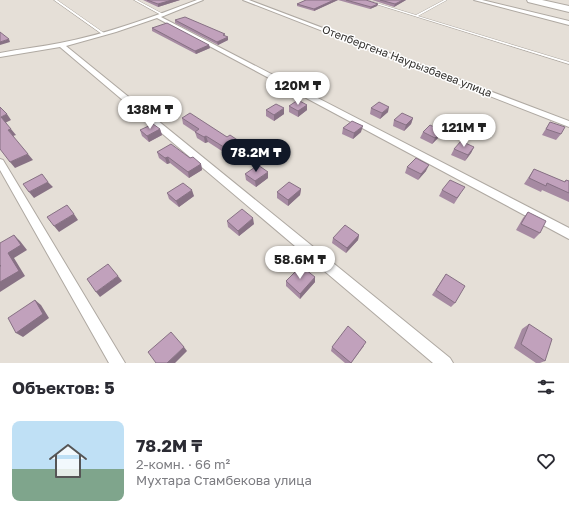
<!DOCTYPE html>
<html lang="ru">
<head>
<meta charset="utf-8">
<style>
  :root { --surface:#fff; --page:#f7f7f7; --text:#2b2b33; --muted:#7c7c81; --line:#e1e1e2; --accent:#111827 }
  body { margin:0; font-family:"Golos Text",sans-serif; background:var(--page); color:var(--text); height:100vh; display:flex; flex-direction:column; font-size:15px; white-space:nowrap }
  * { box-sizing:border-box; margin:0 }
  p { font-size:13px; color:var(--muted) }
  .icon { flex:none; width:22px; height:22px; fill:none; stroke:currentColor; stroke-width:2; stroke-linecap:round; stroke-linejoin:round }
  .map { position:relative; height:363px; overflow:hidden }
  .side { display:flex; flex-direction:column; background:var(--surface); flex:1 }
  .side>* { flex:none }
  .price { position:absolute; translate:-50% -34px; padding:0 9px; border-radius:14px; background:#fff; color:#222; font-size:13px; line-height:26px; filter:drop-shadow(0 1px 2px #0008) }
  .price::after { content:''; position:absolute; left:50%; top:24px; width:12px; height:9px; margin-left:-6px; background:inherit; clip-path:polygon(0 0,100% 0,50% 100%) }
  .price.on { background:var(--accent); color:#fff }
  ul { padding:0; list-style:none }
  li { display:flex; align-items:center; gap:12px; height:100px; padding:0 12px }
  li+li { border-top:1px solid var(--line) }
  li span { display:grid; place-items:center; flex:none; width:112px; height:80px; border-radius:8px; color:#555 }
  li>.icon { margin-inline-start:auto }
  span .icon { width:48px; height:48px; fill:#fffc; stroke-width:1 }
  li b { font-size:17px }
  h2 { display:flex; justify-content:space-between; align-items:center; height:48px; padding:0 12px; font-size:17px }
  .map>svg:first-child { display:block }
</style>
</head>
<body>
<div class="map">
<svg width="569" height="363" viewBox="0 0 569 363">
  <rect width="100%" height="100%" fill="#e5dfd7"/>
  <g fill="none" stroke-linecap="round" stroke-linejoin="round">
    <defs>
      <path id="lane" d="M54,0h3l47,33 -2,1z
        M134,0h3l28,15 -2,1z
        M363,0h4l49,15 28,-15h3l-29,16 151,46v2z"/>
      <path id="street" d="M197,0h6l-42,17 408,211v11l-412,-221 -41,14 -50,14 384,312 3,5h-20l-373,-316 -60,10v-4c20,-4 40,-6 60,-10 47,-9 92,-26 137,-43z
        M243,0h6l320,121v6z
        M474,0h8l87,21v4z
        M0,159l3,1 122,203h-16l-109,-193z"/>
      <path id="highway" d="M527,0h15l27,6v6l-41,-10z"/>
    </defs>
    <!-- lane casing -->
    <use href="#lane" stroke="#afa9a2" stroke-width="1"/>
    <!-- street casing -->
    <use href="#street" stroke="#afa9a2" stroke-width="2"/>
    <!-- highway casing -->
    <use href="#highway" stroke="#afa9a2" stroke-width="2"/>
    <!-- lane -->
    <use href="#lane" fill="#fff" fill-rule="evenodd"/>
    <!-- street -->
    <use href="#street" fill="#fff" fill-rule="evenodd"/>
    <!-- highway -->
    <use href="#highway" fill="#fff" fill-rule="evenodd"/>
  </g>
  <!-- wall -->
  <path fill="#a68aa2" d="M143,0h37l-22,7z
    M306,0h32l-24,11 -17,-5v-2z
    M338,0h28l12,4 -1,2 -7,3z
    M372,0h34l-12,7z
    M175,20l50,16 3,4 -10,5 -43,-22z
    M152,28l57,17 1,3 -14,6 -44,-23z
    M307,105v5l-9,7 -9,-5v-6z
    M371,108l17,4 -8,7 -10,-5z
    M266,110l18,4 -10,7 -8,-5z
    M182,118l45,19 12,4 1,6 -12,8 -20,-13 -3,1 -8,-5 -2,-6 -12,-8z
    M413,118l-2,6 -7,7 -11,-5 1,-6z
    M550,122l11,12 -5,6 -14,-5z
    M343,128l18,4 -8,7 -11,-5z
    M160,129l2,6 -13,7 -7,-6 -2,-6z
    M423,132l16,5 -7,7 -12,-6z
    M474,147l-3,6 -6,8 -14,-6 3,-6z
    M157,152l33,6 11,6 1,6 -13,8 -19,-15 -3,1 -8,-6z
    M407,167l19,4 -8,9 -13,-7z
    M534,169l30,13 2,-2 3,1v21l-27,-12 -1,2 -17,-8z
    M245,174l23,4 -12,9 -10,-7z
    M301,189l-1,6 -12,11 -11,-8v-6z
    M442,190l19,3 -7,11 -15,-8z
    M167,193l27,3 -15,11 -10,-8z
    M528,212l12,21 -6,6 -18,-9 7,-12z
    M227,221l27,3 -15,12 -11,-9z
    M359,235l-1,5 -12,13 -14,-10 1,-5z
    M446,274l9,29 -4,4 -19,-12z
    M286,281l29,1 -15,17 -14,-13z
    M529,324l16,37 -5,2h-4l-22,-15 8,-19z
    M364,346l-13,17h-6l-14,-12 1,-4z"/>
  <!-- shaded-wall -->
  <path fill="#877184" d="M172,0h8l-22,7v-3z
    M334,0h4l-24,11v-2z
    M403,0h3l-12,7 1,-3z
    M378,4l-1,2 -7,3 1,-2z
    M228,37v3l-10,5 -1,-3z
    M9,39l1,3 -10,3v-3z
    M209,45l1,3 -14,6 -1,-3z
    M307,105v5l-9,7v-6z
    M389,107l-1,5 -8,7 2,-6z
    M284,108v6l-10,7v-6z
    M7,114l4,6 -6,3 -4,-6z
    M413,118l-2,6 -7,7 2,-6z
    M363,126l-2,6 -8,7 1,-6z
    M11,129l5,6 -3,1 -5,-6z
    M160,129l2,6 -13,7 -2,-6z
    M442,131l-3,6 -7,7 3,-6z
    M206,136l2,6 -3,1 -1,-6z
    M239,141l1,6 -12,8 -1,-6z
    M474,147l-3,6 -6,8 3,-6z
    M28,154l5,6 -18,8 -5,-6z
    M168,157l2,6 -3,1 -2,-6z
    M201,164l1,6 -13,8 -1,-6z
    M429,165l-3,6 -8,9 3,-6z
    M268,172v6l-12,9 -1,-6z
    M48,182l5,5 -19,11 -5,-6z
    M301,189l-1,6 -12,11v-6z
    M192,190l2,6 -15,11 -3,-6z
    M74,214l4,6 -19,12 -5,-6z
    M253,218l1,6 -15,12 -1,-5z
    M14,235l6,6 7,9 -13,8 11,18 -25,16v-10l8,-29z
    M359,235l-1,5 -12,13 1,-5z
    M118,276l4,5 -22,16 -4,-5z
    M315,277v5l-15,17v-5z
    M35,300l6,5 8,13 -26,19 -7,-4z
    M184,347l3,4 -12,12h-8z"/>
  <!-- building -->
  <path fill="#c1a1bc" stroke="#877184" d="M147,0h25l-14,4z
    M306,0h28l-20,9 -17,-5z
    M346,0h20l12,4 -7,3z
    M380,0h23l-8,4z
    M185,17l40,17 -2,1 5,2 -11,5 -42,-22z
    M167,23l42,22 -14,6 -43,-23z
    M0,32l9,7 -9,3z
    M298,100l9,5 -9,6 -9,-5z
    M379,102l10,5 -7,6 -11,-5z
    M276,104l8,4 -10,7 -8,-5z
    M0,107l7,7 -6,3 10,12 -3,1 20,24 -18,8 -10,-13z
    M190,113l37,24 3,-2 9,6 -12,8 -21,-13 -2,1 -9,-5 4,-3 -17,-11z
    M402,113l11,5 -7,7 -12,-5z
    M352,121l11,5 -9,7 -11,-5z
    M550,122l15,5 -4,7 -15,-5z
    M153,124l7,5 -13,7 -7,-6z
    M430,125l12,6 -7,7 -12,-6z
    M461,141l13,6 -6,8 -14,-6z
    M171,144l19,14 3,-1 8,7 -13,8 -20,-15 -3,1 -8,-6z
    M416,158l13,7 -8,9 -14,-7z
    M258,165l10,7 -13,9 -10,-7z
    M534,169l31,13 1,-2 3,1v12l-22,-10 -1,3 -17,-8z
    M42,174l6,8 -19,10 -6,-8z
    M450,180l15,7 -8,11 -15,-8z
    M289,182l12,7 -13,11 -11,-8z
    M183,183l9,7 -16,11 -9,-8z
    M67,205l7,9 -20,12 -7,-9z
    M242,209l11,9 -15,13 -11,-10z
    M528,212l18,9 -6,12 -19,-9z
    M345,225l14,10 -12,13 -14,-10z
    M14,235l7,10 -13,8 11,18 -19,11v-16h1l-1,-1v-22z
    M108,264l10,12 -22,16 -9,-13z
    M301,266l14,11 -15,17 -14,-13z
    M446,274l19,12 -10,17 -19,-13z
    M35,300l8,14 -27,19 -8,-15z
    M529,324l23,15 -7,22 -24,-17z
    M348,326l18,16 -15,21 -19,-16z
    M171,332l13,15 -17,16h-11l-8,-11z"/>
  <g text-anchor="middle" stroke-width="3" stroke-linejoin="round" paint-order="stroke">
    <!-- far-street labels -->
    <g font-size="11" fill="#34322f" stroke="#fff">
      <text transform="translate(407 61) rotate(21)" y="4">Отепбергена Наурызбаева улица</text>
    </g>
  </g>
</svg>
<b class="price" style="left:298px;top:106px">120M ₸</b>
<b class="price" style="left:150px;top:130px">138M ₸</b>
<b class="price" style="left:464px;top:148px">121M ₸</b>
<b class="price on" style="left:256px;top:173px">78.2M ₸</b>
<b class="price" style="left:300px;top:280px">58.6M ₸</b>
</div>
<section class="side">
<h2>Объектов: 5<svg class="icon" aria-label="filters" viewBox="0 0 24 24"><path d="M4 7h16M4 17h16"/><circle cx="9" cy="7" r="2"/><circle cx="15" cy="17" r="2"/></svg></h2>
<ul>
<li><span style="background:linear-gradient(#bfe0f5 60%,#7fa58c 0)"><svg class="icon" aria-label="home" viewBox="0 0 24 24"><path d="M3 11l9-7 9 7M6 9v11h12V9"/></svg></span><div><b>78.2M ₸</b><p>2-комн. · 66 m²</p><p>Мухтара Стамбекова улица</p></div><svg class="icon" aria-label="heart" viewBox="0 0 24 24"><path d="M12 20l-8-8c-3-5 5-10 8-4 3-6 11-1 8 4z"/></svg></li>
</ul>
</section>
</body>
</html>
